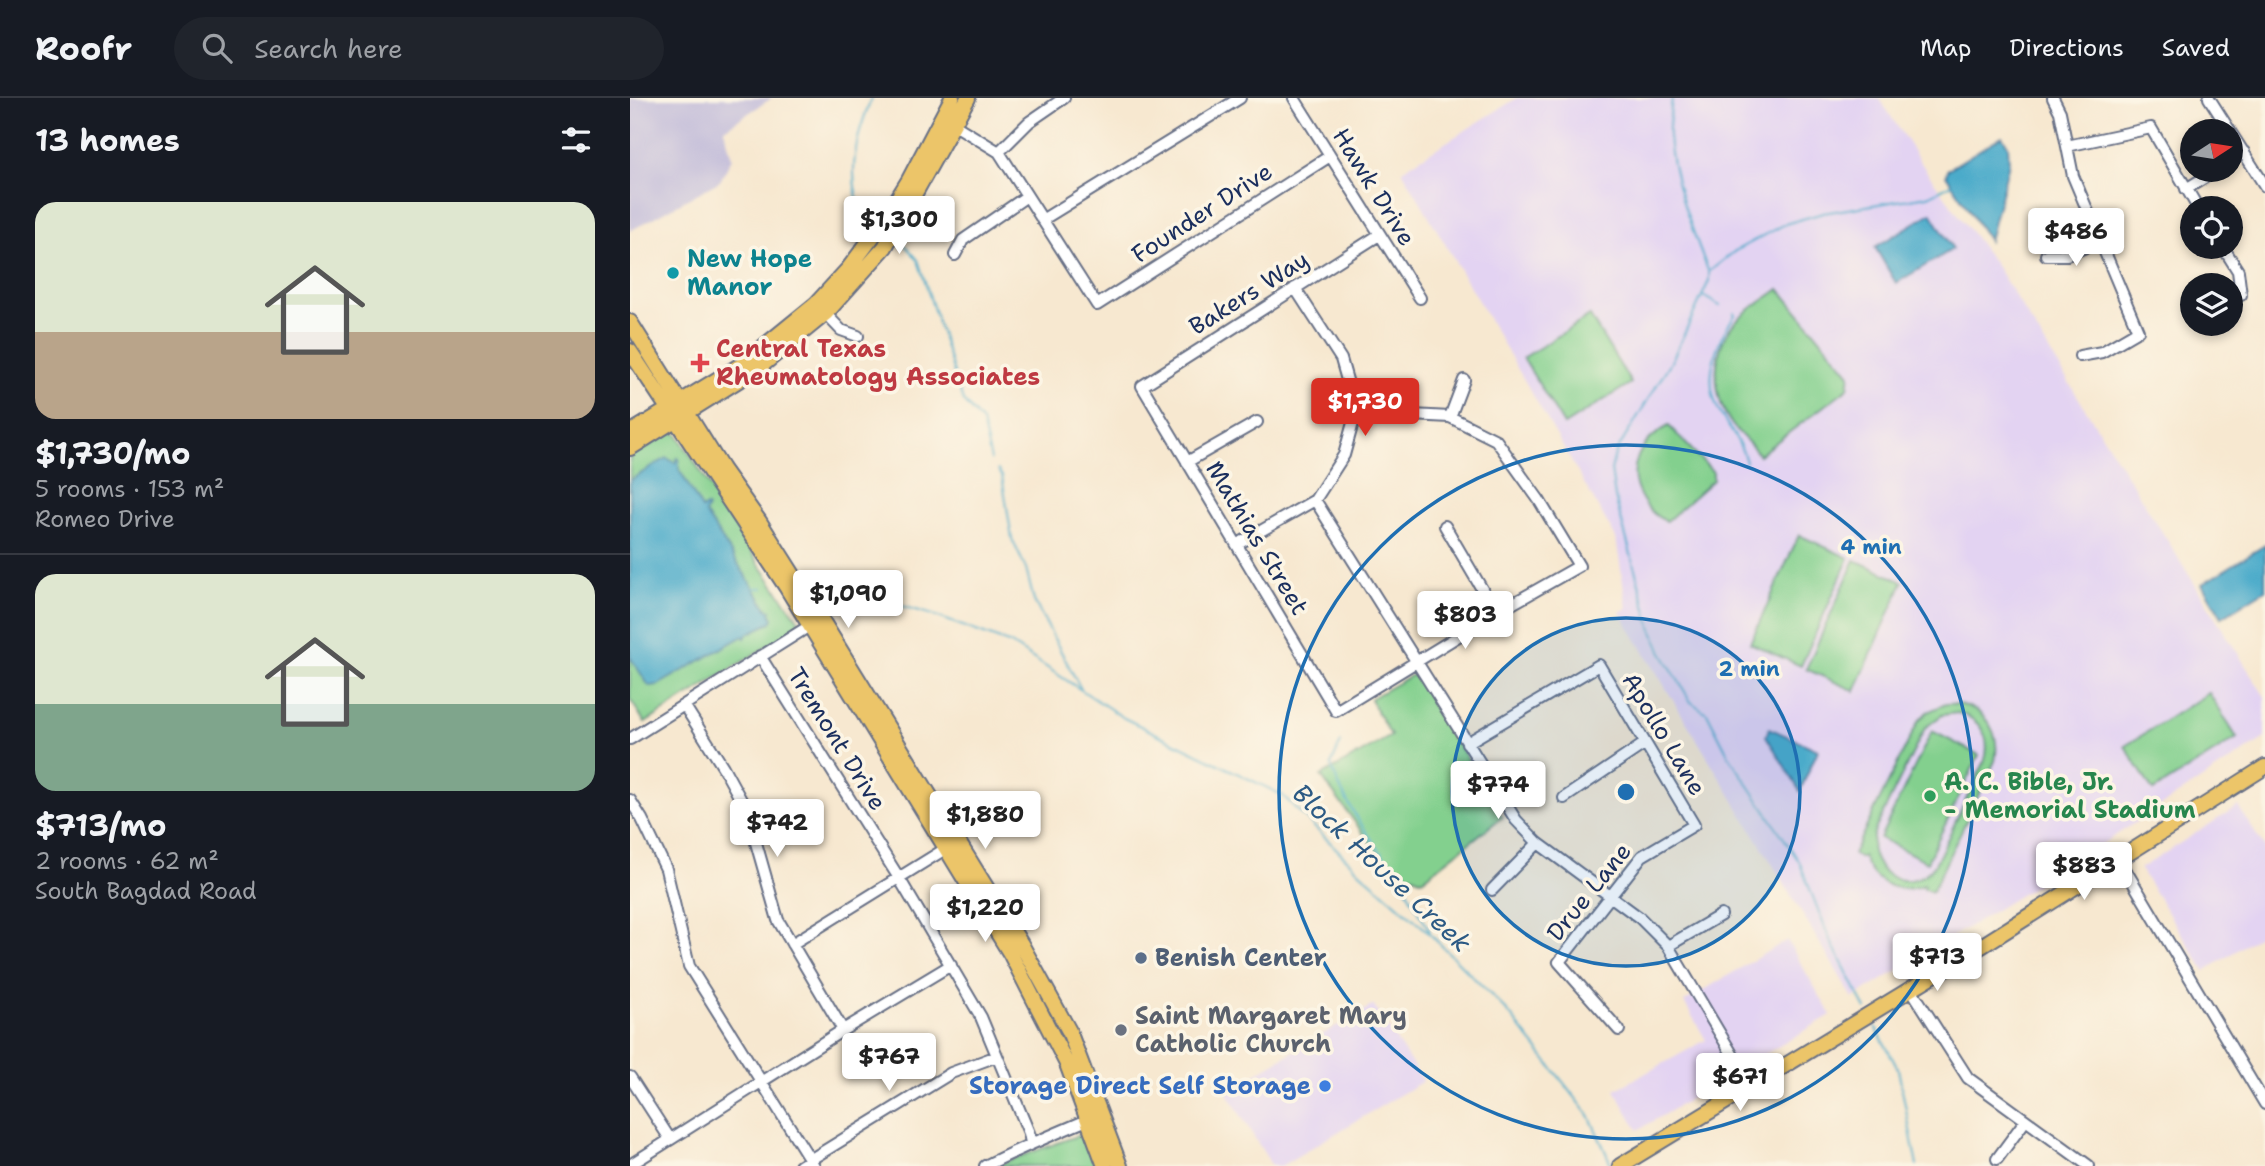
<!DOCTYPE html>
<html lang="en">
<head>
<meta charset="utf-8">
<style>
  :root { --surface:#171b24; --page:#20242c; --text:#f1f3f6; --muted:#9ea1a6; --line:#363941; --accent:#d93025 }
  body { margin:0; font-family:"Shantell Sans",sans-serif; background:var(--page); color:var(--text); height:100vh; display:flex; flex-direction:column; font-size:26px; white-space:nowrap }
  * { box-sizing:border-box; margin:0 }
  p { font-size:23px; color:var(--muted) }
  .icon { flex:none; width:38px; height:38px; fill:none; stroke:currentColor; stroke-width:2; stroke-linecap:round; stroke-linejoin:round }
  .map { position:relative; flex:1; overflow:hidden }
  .sheet { display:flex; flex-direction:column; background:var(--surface); width:630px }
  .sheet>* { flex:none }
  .needle { width:46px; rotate:78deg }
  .controls { position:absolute; left:1550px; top:21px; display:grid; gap:14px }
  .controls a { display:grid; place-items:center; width:63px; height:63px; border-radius:50%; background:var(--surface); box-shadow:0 4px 10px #0003; font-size:35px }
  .price { position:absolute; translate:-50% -60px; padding:0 16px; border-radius:7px; background:#fff; color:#222; font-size:23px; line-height:46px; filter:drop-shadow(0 2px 4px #0008) }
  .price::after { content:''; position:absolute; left:50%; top:42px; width:21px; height:16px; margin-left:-10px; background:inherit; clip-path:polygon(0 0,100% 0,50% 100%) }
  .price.selected { background:var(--accent); color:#fff }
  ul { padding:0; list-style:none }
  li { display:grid; align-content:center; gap:14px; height:371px; padding:0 35px }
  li+li { border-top:2px solid var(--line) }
  li span { display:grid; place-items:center; height:217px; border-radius:21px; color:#555 }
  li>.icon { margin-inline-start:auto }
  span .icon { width:126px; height:126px; fill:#fffc; stroke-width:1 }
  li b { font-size:30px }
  h2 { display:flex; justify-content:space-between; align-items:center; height:84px; padding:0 35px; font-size:30px }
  header { display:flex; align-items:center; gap:42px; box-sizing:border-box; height:98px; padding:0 35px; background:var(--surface); border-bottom:2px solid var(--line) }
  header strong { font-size:33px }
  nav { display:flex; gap:38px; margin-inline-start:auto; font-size:24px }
  .search { width:490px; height:63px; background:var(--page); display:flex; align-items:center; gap:18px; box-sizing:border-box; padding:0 24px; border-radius:38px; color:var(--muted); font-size:26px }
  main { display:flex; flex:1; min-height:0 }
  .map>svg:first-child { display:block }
</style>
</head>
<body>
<header>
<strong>Roofr</strong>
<div class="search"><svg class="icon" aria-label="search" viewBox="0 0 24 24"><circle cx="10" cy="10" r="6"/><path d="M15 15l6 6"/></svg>Search here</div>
<nav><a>Map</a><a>Directions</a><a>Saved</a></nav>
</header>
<main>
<section class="sheet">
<h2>13 homes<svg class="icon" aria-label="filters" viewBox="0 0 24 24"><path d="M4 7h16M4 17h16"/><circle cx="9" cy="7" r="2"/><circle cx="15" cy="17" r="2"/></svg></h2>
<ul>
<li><span style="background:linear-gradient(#dfe7d0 60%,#b9a48a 0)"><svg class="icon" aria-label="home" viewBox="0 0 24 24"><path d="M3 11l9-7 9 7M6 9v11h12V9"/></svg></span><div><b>$1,730/mo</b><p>5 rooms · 153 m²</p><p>Romeo Drive</p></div></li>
<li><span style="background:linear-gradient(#dfe7d0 60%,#7fa58c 0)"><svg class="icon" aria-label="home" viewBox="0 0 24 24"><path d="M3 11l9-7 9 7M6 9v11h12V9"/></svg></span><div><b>$713/mo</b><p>2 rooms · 62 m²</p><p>South Bagdad Road</p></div></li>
</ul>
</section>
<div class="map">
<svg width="1635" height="1068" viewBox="0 0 1635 1068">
  <rect width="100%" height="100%" fill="#fcf5e5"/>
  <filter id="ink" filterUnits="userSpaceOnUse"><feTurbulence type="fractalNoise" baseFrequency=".0143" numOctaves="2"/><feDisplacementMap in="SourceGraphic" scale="14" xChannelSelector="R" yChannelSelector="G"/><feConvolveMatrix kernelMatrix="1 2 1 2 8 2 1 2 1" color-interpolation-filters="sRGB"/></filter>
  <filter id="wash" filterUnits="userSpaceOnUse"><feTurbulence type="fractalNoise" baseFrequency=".00686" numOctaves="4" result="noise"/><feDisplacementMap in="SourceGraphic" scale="28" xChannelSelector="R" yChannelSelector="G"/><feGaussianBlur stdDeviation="1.57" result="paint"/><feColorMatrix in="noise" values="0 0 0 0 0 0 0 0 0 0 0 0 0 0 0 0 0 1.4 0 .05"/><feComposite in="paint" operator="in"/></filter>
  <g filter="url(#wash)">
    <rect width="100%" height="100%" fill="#f7e8d0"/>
    <!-- built -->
    <path fill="#e3d3f2" d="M887,0h362l48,74 70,95 268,430v41l-172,112 -240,148 -233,-386 7,-4 -11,-70 -214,-368z
      M1608,708l27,42v84l-60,39 -65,-102z
      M1157,842l44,75 -193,115 -23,-40 91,-50 -22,-38z
      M743,907l50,76 -142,85h-9l-46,-75z"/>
    <!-- industrial -->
    <path fill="#c6c0da" d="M0,0h142l-48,31 8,29 -12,23 -90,50z"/>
    <!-- green -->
    <path fill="#83d08e" stroke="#4f8076" stroke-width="2" fill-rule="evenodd" d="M1149,191l71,85 -2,14 -89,67c-8,-12 -20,-20 -28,-32 -20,-29 -20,-75 5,-102 12,-13 29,-21 43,-32z
      M960,218l41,67 -67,42 -41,-67z
      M1039,328l44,46v8l-46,41c-11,-3 -19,-12 -25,-22 -18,-30 -2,-58 27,-73z
      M42,334l5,2 82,130 40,57 -3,7 -151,95 -15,-24v-243z
      M1169,437l50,23 -48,108 -51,-23z
      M1225,462l48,22 -48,109 -49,-22z
      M782,577l8,4 82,138 -80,63 -37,-17 -64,-87 70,-40 -21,-37z
      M1579,595l28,45 -84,53 -28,-45z
      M1316,606c33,-3 56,24 49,57l-63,131 -9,-4 1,-3c-27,10 -52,-2 -61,-29l-2,2 -8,-4 65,-132 9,-10zM1328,615c24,6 34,27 26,50 -12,24 -24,48 -35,73 -6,11 -10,24 -18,33 -28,29 -70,-3 -56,-39l50,-102 17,-13z
      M1302,633l47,24 -52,107 -47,-24z
      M455,1035l11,33h-99l5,-3z"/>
    <!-- water -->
    <path fill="#4babca" stroke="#336d94" stroke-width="2" d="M1372,38l6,9 1,18 -20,78 -43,-66 1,-5z
      M1301,115l22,36 -57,34 -21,-36z
      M37,360l8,5 2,-5 2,2v9l23,40 4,-3 2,2 -3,5 63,97h3l-1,3 3,6 -3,4 -23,11 -2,4 -2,-2 -85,49 -9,1 -19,-29v-177z
      M1635,447v45l-43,27 -20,-33z
      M1139,630l49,22 -18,41 -34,-55z"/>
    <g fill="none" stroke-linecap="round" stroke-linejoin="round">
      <!-- stream -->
      <path stroke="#4babca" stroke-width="2" d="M1042,0c-1,13 -4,26 -3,38 3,45 24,95 40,137v8l-37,79 -57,94 -4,16 4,27 36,130 11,26 29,49 16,11 22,43 70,105 30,77 37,71
        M234,117c-19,-35 -8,-82 8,-117
        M275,147l13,15 45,141 19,21 9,38
        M1080,173l25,-20 50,-27 38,-11 105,-17 24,-12
        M1073,198l17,10
        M1104,215l1,2c-20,27 -33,66 -15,98 10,17 21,29 26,49
        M368,372l4,6 10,63 14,30 8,32 47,88
        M187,488l23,-3 31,14 62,18 78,29 113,74 158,77 78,77 64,56 84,84 81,103 23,51
        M125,490h8
        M711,644l-10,23c13,39 38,71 62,104 14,19 25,42 37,62
        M1242,922l26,49 19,97"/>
    </g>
  </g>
  <g filter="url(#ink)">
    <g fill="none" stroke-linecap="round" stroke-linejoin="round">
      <defs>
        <path id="minor" d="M664,0l126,200
          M1423,0l7,14 13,64 65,155 -36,21 -22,4
          M1579,0l21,33
          M318,23l51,31 98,153 233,-149
          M1601,35l34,53
          M1437,48l84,-18 47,80
          M369,54l30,-30 35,-24
          M1601,62l13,-8
          M1556,91l31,-19
          M412,122l198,-122
          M1593,149l15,24 3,24
          M325,157l8,-15 64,-44
          M1416,157h21l32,-14
          M192,212l19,20 17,6
          M726,314l94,5 46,23 43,60 40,66 -83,47 -160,98 -194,-325 237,-151
          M820,319l14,-37
          M557,364l70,-40
          M685,402l201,320 22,23 102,75 28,28 83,140
          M815,428l51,87
          M608,446l77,-44 29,-45 12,-43 -15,-53 -46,-71
          M130,558l139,222 82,139 48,116 2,10
          M54,607l39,62 24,44 31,109 65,110
          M0,641l184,-116
          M837,645l132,-78 95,160 -52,31 -83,106 60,68
          M934,700l80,-54
          M0,702l12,19 24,50 23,97 125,200
          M1489,761l146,245
          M862,792l46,-47
          M162,846l158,-98
          M1038,848l53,-31
          M1281,891l57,89 121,88
          M0,979l40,62
          M1367,1061l28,-38
          M0,1067l213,-135 108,-65
          M170,1068l151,-93 46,-17
          M355,1068c35,-18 71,-33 107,-48"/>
        <path id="major" d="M0,224l92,147 37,52 62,98 200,325 48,87 51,135
          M0,253l157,237 223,365 57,111 38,102
          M0,335l111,-68 75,-61 33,-36 33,-44 27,-44 43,-82
          M0,350l131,-82 65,-53 59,-66 83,-149
          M990,1068l363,-221 282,-178"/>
      </defs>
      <!-- minor casing -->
      <use href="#minor" stroke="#687086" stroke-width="14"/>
      <!-- major casing -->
      <use href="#major" stroke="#687086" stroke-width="18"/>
      <!-- minor -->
      <use href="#minor" stroke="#fff" stroke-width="10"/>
      <!-- major -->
      <use href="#major" stroke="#ecc569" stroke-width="14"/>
    </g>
  </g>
  <!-- distance rings -->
  <circle cx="996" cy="694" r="174" fill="#1f6fb2" fill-opacity=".12"/>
  <g fill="none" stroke="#1f6fb2" stroke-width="3.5">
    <circle cx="996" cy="694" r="174"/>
    <circle cx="996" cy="694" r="347"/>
  </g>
  <!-- markers -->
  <circle fill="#0f9aa8" stroke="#fcf5e5" stroke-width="2.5" cx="43" cy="175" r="7"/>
  <path fill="#e0444e" stroke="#fcf5e5" stroke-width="2.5" d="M66.5 254.5h7v7h7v7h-7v7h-7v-7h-7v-7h7z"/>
  <circle fill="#2e9e5b" stroke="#fcf5e5" stroke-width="2.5" cx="1300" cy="698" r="7"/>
  <circle fill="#5c6f8a" stroke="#fcf5e5" stroke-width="2.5" cx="511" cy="860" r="7"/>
  <circle fill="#6b7280" stroke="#fcf5e5" stroke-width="2.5" cx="491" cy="932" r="7"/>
  <circle fill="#3f7fe0" stroke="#fcf5e5" stroke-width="2.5" cx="695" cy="988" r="7"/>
  <g text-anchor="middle" stroke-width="7" stroke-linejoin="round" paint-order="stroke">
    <!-- street labels -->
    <g font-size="24" fill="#1b2f5e" stroke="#fcf5e5">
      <text transform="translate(744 89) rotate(58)" y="8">Hawk Drive</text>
      <text transform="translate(572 115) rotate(-33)" y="8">Founder Drive</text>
      <text transform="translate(619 195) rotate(-32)" y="8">Bakers Way</text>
      <text transform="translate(627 440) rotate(59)" y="8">Mathias Street</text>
      <text transform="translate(1034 636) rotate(59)" y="8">Apollo Lane</text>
      <text transform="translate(207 641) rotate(58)" y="8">Tremont Drive</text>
      <text transform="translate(959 794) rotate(-51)" y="8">Drue Lane</text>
    </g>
    <!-- culture labels -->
    <g font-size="24" font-weight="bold" fill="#0d838f" stroke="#fcf5e5" text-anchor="start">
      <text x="57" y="169">New Hope<tspan x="57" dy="28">Manor</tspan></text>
    </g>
    <!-- health labels -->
    <g font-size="24" font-weight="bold" fill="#be3a42" stroke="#fcf5e5" text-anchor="start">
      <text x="86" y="259">Central Texas<tspan x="86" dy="28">Rheumatology Associates</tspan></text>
    </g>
    <!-- leisure labels -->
    <g font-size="24" font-weight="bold" fill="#27864d" stroke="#fcf5e5" text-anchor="start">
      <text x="1314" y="692">A. C. Bible, Jr.<tspan x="1314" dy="28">- Memorial Stadium</tspan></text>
    </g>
    <!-- service labels -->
    <g font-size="24" font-weight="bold" fill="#4e5e75" stroke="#fcf5e5" text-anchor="start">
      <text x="525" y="868">Benish Center</text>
    </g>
    <!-- worship labels -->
    <g font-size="24" font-weight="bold" fill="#5b616d" stroke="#fcf5e5" text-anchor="start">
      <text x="505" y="926">Saint Margaret Mary<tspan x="505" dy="28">Catholic Church</tspan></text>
    </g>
    <!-- shop labels -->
    <g font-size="24" font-weight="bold" fill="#366cbe" stroke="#fcf5e5" text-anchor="end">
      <text x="681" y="996">Storage Direct Self Storage</text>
    </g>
    <!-- water labels -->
    <g font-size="26" font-style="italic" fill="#2c5a84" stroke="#fcf5e5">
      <text transform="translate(752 770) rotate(43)" y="9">Block House Creek</text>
    </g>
  </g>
  <circle cx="996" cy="694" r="10" fill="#1f6fb2" stroke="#fcf5e5" stroke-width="3.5"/>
  <g font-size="21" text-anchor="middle" font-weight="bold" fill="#1f6fb2" stroke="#fcf5e5" stroke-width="7" stroke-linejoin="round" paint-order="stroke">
    <text x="1241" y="456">4 min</text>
    <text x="1119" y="578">2 min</text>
  </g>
</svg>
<div class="controls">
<a><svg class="needle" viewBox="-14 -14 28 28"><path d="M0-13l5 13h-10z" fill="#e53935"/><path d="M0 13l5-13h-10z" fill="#9ea1a6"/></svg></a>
<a><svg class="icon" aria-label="locate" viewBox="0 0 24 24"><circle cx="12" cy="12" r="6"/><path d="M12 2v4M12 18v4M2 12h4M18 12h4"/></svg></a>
<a><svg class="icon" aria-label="layers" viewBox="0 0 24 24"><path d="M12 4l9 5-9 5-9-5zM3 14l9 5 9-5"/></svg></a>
</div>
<b class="price" style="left:269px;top:158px">$1,300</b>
<b class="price" style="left:1446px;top:170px">$486</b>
<b class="price selected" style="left:735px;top:340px">$1,730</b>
<b class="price" style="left:218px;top:532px">$1,090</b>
<b class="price" style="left:835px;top:553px">$803</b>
<b class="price" style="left:868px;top:723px">$774</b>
<b class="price" style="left:355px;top:753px">$1,880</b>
<b class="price" style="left:147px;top:761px">$742</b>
<b class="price" style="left:1454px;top:804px">$883</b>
<b class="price" style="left:355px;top:846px">$1,220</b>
<b class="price" style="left:1307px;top:895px">$713</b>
<b class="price" style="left:259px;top:995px">$767</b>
<b class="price" style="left:1110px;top:1015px">$671</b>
</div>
</main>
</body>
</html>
